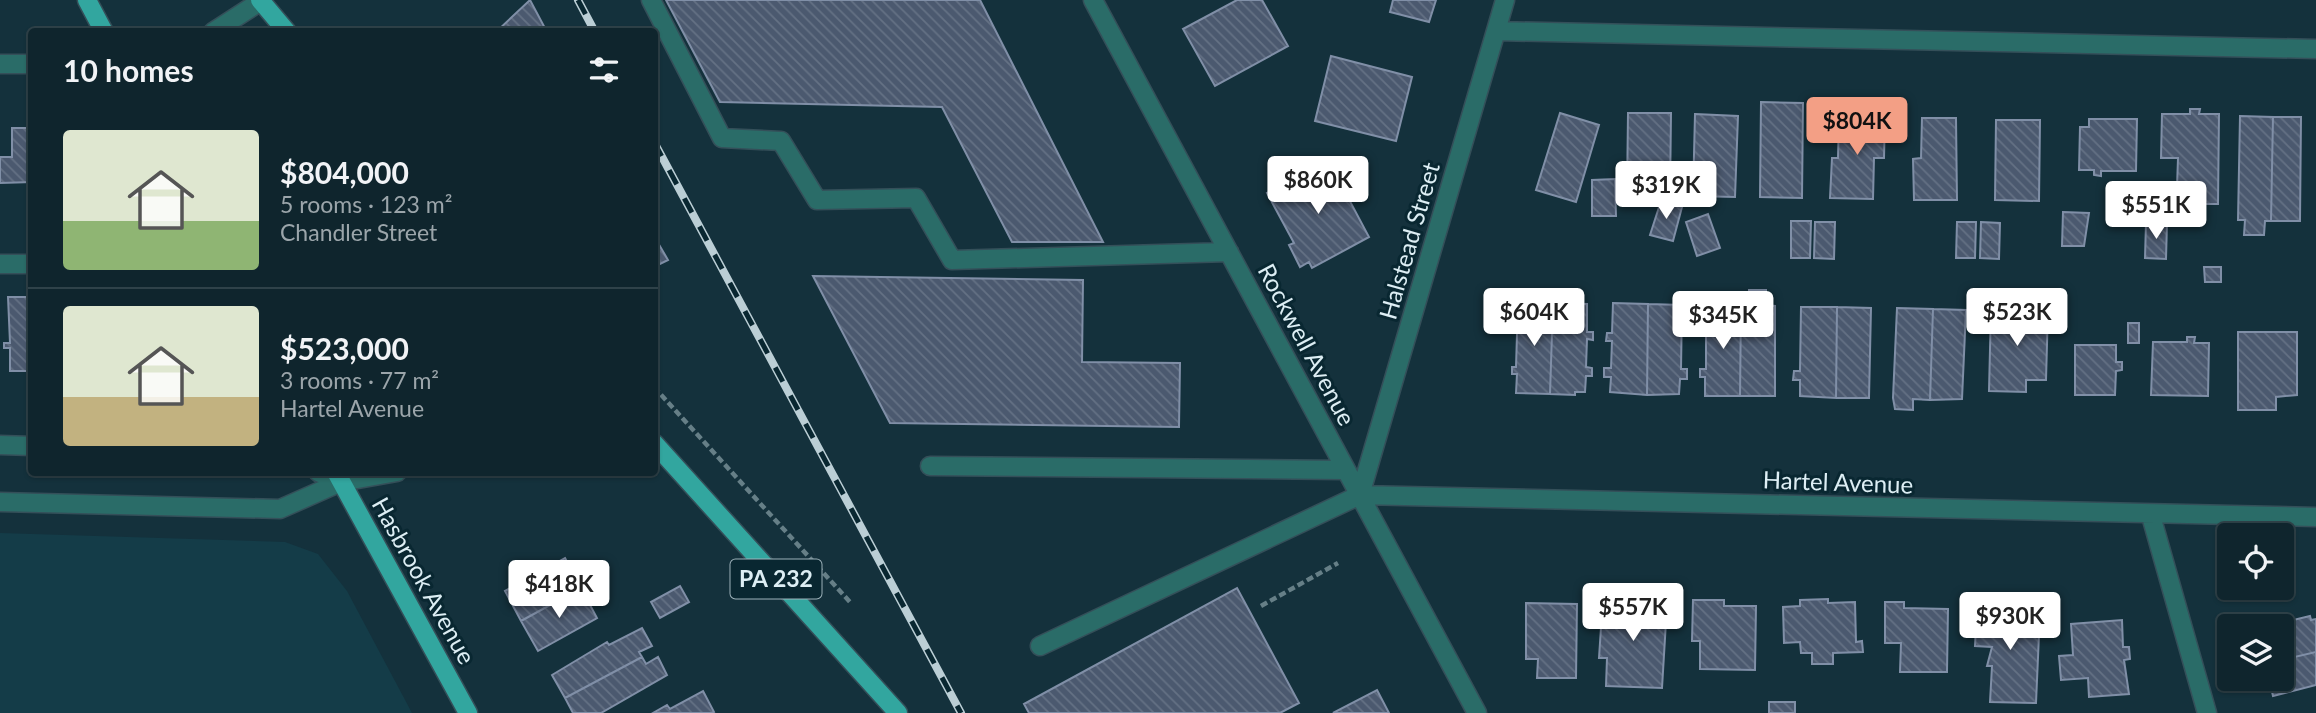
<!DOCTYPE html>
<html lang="en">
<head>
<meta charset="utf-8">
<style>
  :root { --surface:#0f252d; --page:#182d35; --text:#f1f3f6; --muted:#9ba5aa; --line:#2f4249; --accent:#f39f85 }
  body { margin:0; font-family:Lato,sans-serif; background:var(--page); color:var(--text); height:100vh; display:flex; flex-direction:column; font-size:26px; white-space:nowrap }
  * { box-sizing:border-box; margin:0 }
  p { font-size:23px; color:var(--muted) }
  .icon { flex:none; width:38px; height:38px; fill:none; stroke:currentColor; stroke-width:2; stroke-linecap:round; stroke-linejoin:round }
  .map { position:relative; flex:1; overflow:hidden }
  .side { position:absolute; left:28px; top:28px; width:630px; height:448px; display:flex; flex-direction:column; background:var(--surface); border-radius:7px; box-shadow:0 2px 5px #0004,0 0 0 2px var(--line) }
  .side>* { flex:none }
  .fabs { position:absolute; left:2217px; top:523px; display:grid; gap:14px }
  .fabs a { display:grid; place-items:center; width:77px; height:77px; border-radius:7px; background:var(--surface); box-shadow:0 2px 5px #0004,0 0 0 2px var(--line); font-size:35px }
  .price { position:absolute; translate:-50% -60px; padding:0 16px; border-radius:7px; background:#fff; color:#222; font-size:23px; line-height:46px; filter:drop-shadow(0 2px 4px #0008) }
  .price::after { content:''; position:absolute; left:50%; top:42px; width:21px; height:16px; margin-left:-10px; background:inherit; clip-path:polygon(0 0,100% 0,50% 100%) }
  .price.on { background:var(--accent); color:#111 }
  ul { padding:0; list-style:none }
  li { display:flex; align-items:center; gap:21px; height:175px; padding:0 35px }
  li+li { border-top:2px solid var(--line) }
  li span { display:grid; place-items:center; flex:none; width:196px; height:140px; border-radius:7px; color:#555 }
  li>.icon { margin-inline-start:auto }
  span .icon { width:84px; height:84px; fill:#fffc; stroke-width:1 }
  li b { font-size:30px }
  h2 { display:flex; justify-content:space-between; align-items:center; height:84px; padding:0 35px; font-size:30px }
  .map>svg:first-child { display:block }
</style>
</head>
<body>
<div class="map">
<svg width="2316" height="713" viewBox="0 0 2316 713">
  <defs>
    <pattern id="building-back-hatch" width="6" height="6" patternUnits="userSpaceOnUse" patternTransform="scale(1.75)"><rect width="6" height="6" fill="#4b596f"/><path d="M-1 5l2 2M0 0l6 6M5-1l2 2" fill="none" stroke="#647184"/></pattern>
  </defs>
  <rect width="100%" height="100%" fill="#14313c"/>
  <!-- built -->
  <path fill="#143c48" d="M0,533l285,9 33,12 29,37 65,122h-412z"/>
  <!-- building -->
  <path fill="url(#building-back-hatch)" stroke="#808fa7" stroke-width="2" d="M530,0l17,32h-51z
    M666,0h314l123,242h-91l-70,-135 -222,-5z
    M1237,0h25l26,46 -73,40 -32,-57z
    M1393,0h43l-7,22 -39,-10z
    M1331,56l81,21 -16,64 -81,-20z
    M1761,102l42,1 -1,95 -42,-1z
    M2190,109h10l-1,5h20l-1,90h-26v-11h-7v-5l-8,-1 1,-29h-17l1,-44h28z
    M1560,113l39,12 -23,77 -40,-12z
    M1628,113h43l-1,82h-43z
    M1695,114l43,2 -3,81 -42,-1z
    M1839,116l46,1 -1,41h-10l-1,41 -43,-1 2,-40h6z
    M2240,116l33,1 -2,104h-6l-1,14h-20l1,-15h-7z
    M2273,117h28l-1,104h-29z
    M1922,118h34l1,82h-43l-1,-41 8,-1z
    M2089,119h48l-1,52h-35v5l-7,-1v-5h-15l1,-43h9z
    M1996,120h44l-1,81 -44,-1z
    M12,128h20v54l-32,1v-26h12z
    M1328,160l41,77 -57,31 -3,-6 -9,5 -11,-22 5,-2 -27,-50z
    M1615,179l1,37h-24v-36z
    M1661,201l21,6 -9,34 -23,-6z
    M2063,212l26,1 -5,33h-22z
    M1708,214l12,34 -23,8 -11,-34z
    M1791,221h20l-1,37h-19z
    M1815,222h20l-1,37 -20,-1z
    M1957,222h19l-1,36h-19z
    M1981,222l19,1 -1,36 -19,-1z
    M2146,223h21l-1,36 -21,-1z
    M654,236l14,24 -14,7z
    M2204,267h17v15h-16z
    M813,276l270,4 -1,82 98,1 -1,64 -289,-4z
    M1749,290h17v15l9,1v90h-35l1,-91h8z
    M8,297h24v74h-22v-23h-6v-5h6z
    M1518,302l35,1 -3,91 -34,-1 1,-19h-5v-7h4z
    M1553,303l34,1v28h6v8l-6,-1 -1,28 6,1v8h-6l-1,16h-10v3l-25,-1z
    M1613,303l35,1 -1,91 -37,-3 1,-15h-7v-9h7l1,-27h-6l1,-8h5z
    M1648,304l34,1 -1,64h6v10h-7l-1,15 -32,1z
    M1706,305h35l-1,91h-35v-19h-5v-8h6z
    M1801,307h36l-1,91 -36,-2v-16h-7l1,-9h6z
    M1837,307l34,1 -2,90h-33z
    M1897,308l36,1 -3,91 -17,-1v11l-18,-1 -2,-11z
    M1991,308l57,1 -2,71h-20v12l-37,-1z
    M1933,309l33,1 -4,89 -32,1z
    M2128,323h11v20h-11z
    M2238,332h59v63l-21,2v13h-38z
    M2187,337h8l-1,6h15l-1,53 -57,-1 2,-53h34z
    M2075,345h41v17h6v8l-6,1 -1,24h-40z
    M565,558l16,30 -60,33 -16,-30z
    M680,586l9,16 -29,16 -9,-16z
    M581,588l16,30 -59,33 -17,-30z
    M1237,588l62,115 -19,10h-251l-5,-9z
    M1603,597l19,1v6l45,1 -5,83 -56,-2 1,-28h-8z
    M1828,599v4l27,-1 1,40 6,-1 1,11 -30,1v11h-21v-11h-11l-1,-11 -16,1 -1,-36 17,-1v-6z
    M1693,600h31v6h32l-1,64 -55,-1v-28h-8z
    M1885,602h19v6l44,1 -1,63h-47l1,-29h-16z
    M1526,603l51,1 -1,74h-39l1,-19h-12z
    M1977,606h18v4l45,2 -4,91 -46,-1 2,-36h-5l5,-19 -17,-1z
    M2310,616l1,4 5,-1v33l-34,8v-34h-14z
    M2122,620l1,27h6l1,12 -6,1 5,34 -40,3 -1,-19 -27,2 -2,-24 14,-1 -2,-31z
    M642,628l10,18 -13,6 3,5 -77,41 -13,-23 55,-33 2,3z
    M2316,652v33l-43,11 -4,-17h13v-19z
    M642,657l4,7 12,-7 9,18 -66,38h-28l-8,-15z
    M1377,690l12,23h-56z
    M703,691l11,21 -2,1h-59l14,-8 3,4z
    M1769,702h26v11h-26z"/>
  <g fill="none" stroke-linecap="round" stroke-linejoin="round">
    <defs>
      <path id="minor" d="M651,0l71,138 59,3 36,59 99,-2 36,62 277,-8
        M1093,0l384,713
        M1497,31l819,18
        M213,32l48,-31
        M0,64h32
        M0,264h32
        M0,445l32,1
        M930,466l414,4
        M318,472l23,10
        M1360,495l145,-495
        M0,502l280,7 61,-27 56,-10
        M2151,516l56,197
        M1040,646l320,-151 956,22"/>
      <path id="major" d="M87,0l17,32
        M260,0l27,32
        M654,443l244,270
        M336,472l132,241"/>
    </defs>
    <!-- minor casing -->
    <use href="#minor" stroke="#344f59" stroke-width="21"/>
    <!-- major casing -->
    <use href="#major" stroke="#344f59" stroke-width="21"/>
    <!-- path -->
    <path stroke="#667f87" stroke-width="4.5" stroke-dasharray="7 3.5" stroke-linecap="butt" d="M654,387l196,215
      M1261,606l77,-43"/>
    <!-- minor -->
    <use href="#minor" stroke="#2a6c68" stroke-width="18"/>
    <!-- major -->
    <use href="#major" stroke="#32a69f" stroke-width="18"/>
    <defs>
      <path id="rail" d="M578,0l17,32
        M654,142l307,571"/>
    </defs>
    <!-- rail casing -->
    <use href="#rail" stroke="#bbced5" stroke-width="8"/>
    <!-- rail -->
    <use href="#rail" stroke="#092731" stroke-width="5" stroke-dasharray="16" stroke-linecap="butt"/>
  </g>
  <g text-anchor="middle" stroke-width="6" stroke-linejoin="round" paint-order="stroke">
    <!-- shield labels -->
    <rect fill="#092731" stroke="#9db2ba" stroke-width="2" x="730.5" y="559.5" width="91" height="39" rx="5"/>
    <g font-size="23" font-weight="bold" fill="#ddeef4">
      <text x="776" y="587">PA 232</text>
    </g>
    <!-- street labels -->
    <g font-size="24" fill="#ddeef4" stroke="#092731">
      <text transform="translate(1410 241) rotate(-74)" y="8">Halstead Street</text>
      <text transform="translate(1306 345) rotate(62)" y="8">Rockwell Avenue</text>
      <text transform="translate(1838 483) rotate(2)" y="8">Hartel Avenue</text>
      <text transform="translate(423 581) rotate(61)" y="8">Hasbrook Avenue</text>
    </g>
  </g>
</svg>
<div class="fabs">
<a><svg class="icon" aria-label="locate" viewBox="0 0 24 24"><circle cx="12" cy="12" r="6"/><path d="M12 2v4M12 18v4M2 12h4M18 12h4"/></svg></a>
<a><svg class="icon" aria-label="layers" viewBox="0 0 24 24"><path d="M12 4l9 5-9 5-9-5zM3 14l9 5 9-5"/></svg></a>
</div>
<b class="price on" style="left:1857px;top:157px">$804K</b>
<b class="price" style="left:1318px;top:216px">$860K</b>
<b class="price" style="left:1666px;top:221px">$319K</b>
<b class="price" style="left:2156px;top:241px">$551K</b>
<b class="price" style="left:1534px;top:348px">$604K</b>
<b class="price" style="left:2017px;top:348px">$523K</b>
<b class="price" style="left:1723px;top:351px">$345K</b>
<b class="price" style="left:559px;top:620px">$418K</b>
<b class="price" style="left:1633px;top:643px">$557K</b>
<b class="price" style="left:2010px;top:652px">$930K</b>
<section class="side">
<h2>10 homes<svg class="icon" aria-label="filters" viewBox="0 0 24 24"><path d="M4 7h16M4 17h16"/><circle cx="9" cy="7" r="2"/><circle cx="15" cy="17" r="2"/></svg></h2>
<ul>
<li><span style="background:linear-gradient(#dfe7d0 65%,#8fb573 0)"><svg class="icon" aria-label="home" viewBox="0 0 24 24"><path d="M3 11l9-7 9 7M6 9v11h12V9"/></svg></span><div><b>$804,000</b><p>5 rooms · 123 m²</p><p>Chandler Street</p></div></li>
<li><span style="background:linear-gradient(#dfe7d0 65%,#c2b280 0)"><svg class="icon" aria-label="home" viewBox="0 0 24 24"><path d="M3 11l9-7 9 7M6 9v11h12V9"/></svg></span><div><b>$523,000</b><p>3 rooms · 77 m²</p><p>Hartel Avenue</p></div></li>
</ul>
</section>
</div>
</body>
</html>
